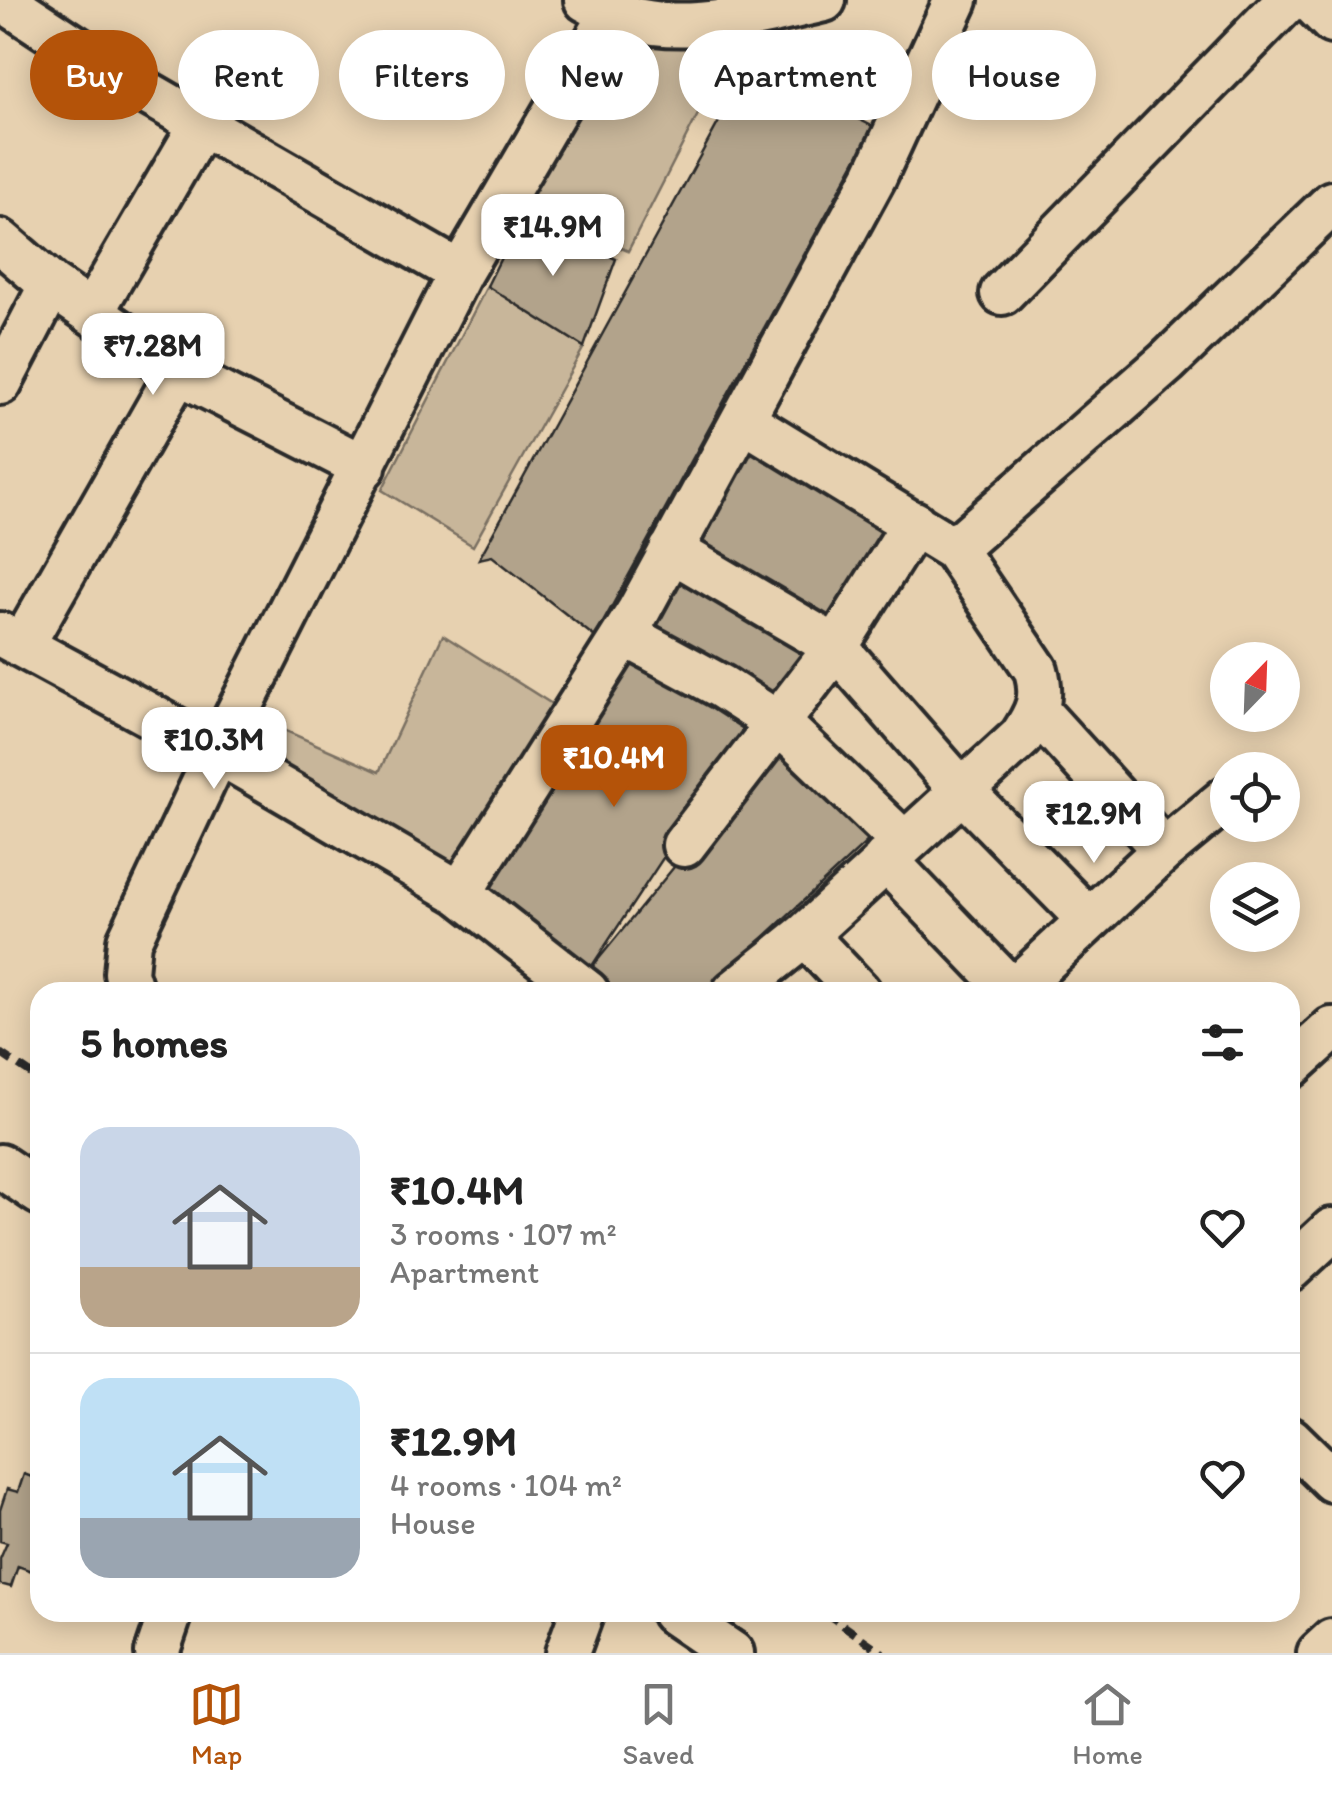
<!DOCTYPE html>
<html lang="en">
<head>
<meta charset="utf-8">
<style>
  :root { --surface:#fff; --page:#f6f6f6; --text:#222; --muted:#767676; --line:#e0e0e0; --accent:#b45309 }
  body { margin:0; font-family:Itim,sans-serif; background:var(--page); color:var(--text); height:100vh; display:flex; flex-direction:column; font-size:38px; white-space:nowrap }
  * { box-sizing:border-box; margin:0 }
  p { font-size:32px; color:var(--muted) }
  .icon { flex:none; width:55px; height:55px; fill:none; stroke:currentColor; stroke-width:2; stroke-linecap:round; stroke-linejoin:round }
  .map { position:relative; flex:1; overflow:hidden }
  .panel { position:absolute; left:30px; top:982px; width:1270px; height:640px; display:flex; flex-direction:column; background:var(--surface); border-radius:30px; box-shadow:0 5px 25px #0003 }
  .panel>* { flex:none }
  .top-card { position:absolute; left:30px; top:30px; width:1272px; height:90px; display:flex; gap:20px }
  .needle { width:65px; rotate:23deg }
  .buttons { position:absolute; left:1210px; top:642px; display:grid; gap:20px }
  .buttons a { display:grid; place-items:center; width:90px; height:90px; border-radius:50%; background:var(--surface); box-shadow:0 5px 25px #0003; font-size:50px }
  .price { position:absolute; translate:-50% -85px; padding:0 22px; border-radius:20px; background:#fff; color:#222; font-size:32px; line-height:65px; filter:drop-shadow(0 2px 5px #0008) }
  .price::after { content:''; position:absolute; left:50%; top:60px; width:30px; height:22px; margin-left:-15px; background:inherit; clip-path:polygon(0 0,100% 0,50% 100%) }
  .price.active { background:var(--accent); color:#fff }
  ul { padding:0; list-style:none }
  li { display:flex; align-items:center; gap:30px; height:250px; padding:0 50px }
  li+li { border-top:2px solid var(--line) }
  li span { display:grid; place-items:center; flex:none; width:280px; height:200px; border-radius:30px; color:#555 }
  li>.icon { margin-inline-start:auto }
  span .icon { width:120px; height:120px; fill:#fffc; stroke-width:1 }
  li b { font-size:42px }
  h2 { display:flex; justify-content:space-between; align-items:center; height:120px; padding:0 50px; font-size:42px }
  .chip { padding:0 35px; border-radius:45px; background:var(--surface); box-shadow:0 5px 25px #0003; font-size:35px; line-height:90px }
  .chip.active { background:var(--accent); color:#fff }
  .menu { display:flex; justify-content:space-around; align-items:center; height:140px; border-top:2px solid var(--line); background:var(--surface); font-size:28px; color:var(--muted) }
  .menu a { display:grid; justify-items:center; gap:5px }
  .menu .active { color:var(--accent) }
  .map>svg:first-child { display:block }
</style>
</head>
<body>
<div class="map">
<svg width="1332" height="1653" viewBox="0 0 1332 1653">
  <rect width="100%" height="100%" fill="#e7d1b0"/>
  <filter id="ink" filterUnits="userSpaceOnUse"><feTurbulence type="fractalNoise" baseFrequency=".01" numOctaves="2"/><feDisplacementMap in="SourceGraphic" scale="20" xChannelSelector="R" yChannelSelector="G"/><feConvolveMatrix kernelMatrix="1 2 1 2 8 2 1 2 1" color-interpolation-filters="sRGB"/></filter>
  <g filter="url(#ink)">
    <!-- green -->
    <path fill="#c8b69a" stroke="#7a7062" stroke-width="2.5" d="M621,34l116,4 -109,213 -108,-50z
      M487,286l97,61 -111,199 -91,-56z
      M443,635l112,71 -97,163 -203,-114 20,-29 104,46z"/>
    <!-- building -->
    <path fill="#b2a38b" stroke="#2b2b2b" stroke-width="2.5" d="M750,65l124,62 -279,510 -103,-81 -13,3z
      M521,217l95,42 -32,88 -97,-61z
      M751,442l139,83 -56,101 -139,-84z
      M681,574l129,78 -32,53 -130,-79z
      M634,655l116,71 -162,246 -107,-85z
      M778,749l93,89 -166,154h-89l-28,-20 86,-105z
      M24,1474l16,6v94l-22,-8 -7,21 -11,-3v-25l7,-16 -7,-2v-31l7,-21 11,3z"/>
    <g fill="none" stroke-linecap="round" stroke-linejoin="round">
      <defs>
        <path id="minor" d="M3,0l122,80 335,193
          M586,0c75,45 158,18 238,0
          M1310,0l22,22
          M0,241l51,44 127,87 186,95
          M1002,293l286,-293
          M92,312l110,-189
          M0,383l51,-98
          M954,549l213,-187 165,-159
          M671,550l165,97 126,144 127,129
          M0,634l218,118 242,141 127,99
          M624,634l98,53 59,38 122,117
          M22,646l156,-274
          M1038,712l126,138
          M684,845l152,-198 78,-124
          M885,859l128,133
          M460,893l178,-281 237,-436 81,-176
          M805,935l54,57
          M132,992l-6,-19 3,-32 89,-189 242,-479 151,-258
          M734,992l71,-57 216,-198c16,-24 23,-38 15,-67l-82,-121 -211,-129
          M1012,992l152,-142 64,-53
          M1290,1067l42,-38
          M0,1166l40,27
          M1290,1269l42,-39
          M1290,1439l42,41
          M672,1612l60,41
          M157,1653l14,-41
          M567,1653l15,-41
          M1319,1653l13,-12"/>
      </defs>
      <!-- minor casing -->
      <use href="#minor" stroke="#2b2b2b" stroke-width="50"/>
      <!-- minor -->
      <use href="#minor" stroke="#e7d1b0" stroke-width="42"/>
      <!-- rail -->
      <path stroke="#2b2b2b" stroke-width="8" stroke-dasharray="15 8" stroke-linecap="butt" d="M0,1053l40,27
        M824,1612l59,41"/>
    </g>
  </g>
</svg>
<div class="buttons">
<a><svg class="needle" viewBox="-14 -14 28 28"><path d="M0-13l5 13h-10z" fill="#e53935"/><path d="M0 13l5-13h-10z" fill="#767676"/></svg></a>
<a><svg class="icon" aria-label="locate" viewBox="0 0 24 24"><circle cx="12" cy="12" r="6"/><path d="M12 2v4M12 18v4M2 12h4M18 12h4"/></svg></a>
<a><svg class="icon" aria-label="layers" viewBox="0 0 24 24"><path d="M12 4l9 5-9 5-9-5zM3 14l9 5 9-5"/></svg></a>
</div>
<b class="price" style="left:553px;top:279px">₹14.9M</b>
<b class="price" style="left:153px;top:398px">₹7.28M</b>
<b class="price" style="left:214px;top:792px">₹10.3M</b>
<b class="price active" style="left:614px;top:810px">₹10.4M</b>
<b class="price" style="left:1094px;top:866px">₹12.9M</b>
<div class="top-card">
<a class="chip active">Buy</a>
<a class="chip">Rent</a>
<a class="chip">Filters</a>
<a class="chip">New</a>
<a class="chip">Apartment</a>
<a class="chip">House</a>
</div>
<section class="panel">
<h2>5 homes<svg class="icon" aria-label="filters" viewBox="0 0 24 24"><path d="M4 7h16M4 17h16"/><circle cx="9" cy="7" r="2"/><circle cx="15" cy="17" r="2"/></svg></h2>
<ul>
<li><span style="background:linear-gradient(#c9d6e8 70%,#b9a48a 0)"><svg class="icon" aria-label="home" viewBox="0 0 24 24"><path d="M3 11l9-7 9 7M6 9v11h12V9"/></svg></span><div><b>₹10.4M</b><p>3 rooms · 107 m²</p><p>Apartment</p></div><svg class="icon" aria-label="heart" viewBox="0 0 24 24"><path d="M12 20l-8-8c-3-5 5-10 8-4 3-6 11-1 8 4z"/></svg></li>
<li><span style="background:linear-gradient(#bfe0f5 70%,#9aa5b1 0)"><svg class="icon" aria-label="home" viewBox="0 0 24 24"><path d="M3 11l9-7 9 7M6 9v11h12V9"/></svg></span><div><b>₹12.9M</b><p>4 rooms · 104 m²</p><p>House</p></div><svg class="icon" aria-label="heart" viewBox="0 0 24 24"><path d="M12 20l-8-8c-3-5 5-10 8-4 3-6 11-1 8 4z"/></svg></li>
</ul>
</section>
</div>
<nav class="menu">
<a class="active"><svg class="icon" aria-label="map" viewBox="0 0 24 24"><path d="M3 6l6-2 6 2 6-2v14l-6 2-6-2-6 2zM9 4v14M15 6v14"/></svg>Map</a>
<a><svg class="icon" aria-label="saved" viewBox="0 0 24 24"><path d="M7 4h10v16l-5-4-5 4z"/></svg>Saved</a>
<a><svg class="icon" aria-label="home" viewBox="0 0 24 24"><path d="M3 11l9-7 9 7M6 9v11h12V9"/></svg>Home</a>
</nav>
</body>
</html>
